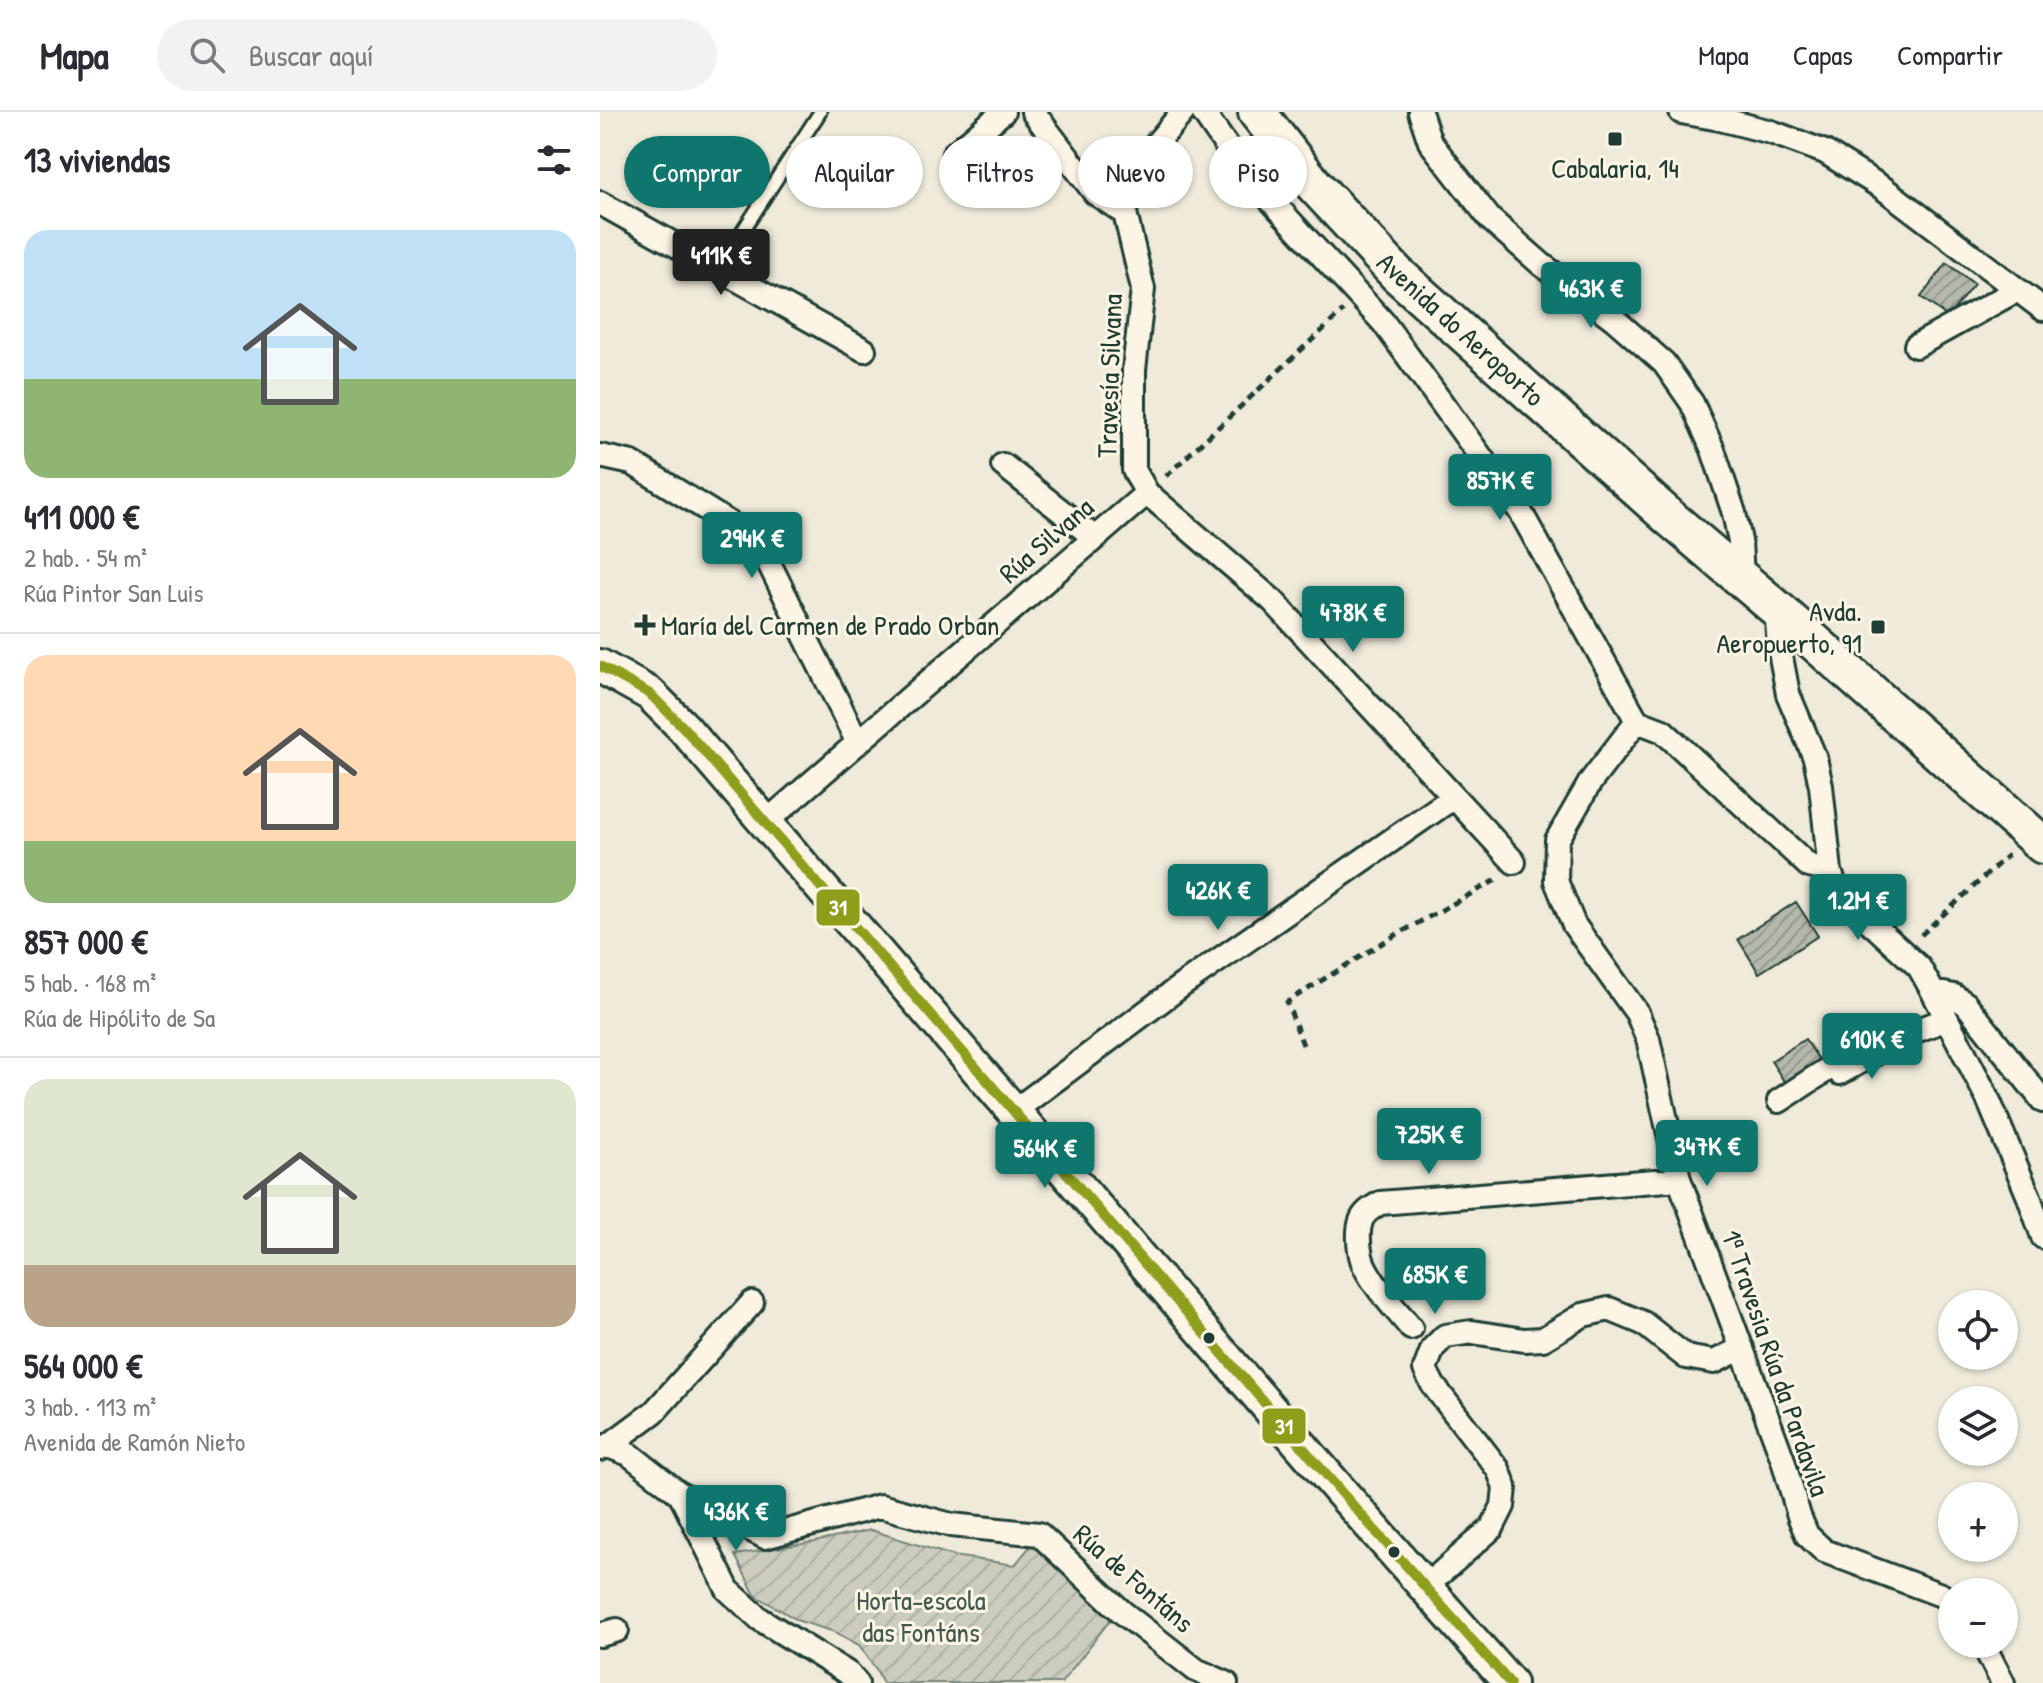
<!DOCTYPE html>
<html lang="es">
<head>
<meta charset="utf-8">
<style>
  :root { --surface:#fff; --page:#f2f2f3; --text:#2b2b33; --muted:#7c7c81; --line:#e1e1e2; --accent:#0f766e }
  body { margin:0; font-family:"Patrick Hand",sans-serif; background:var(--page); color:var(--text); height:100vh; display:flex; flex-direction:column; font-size:30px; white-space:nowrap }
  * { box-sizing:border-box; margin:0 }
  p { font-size:26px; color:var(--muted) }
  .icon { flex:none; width:44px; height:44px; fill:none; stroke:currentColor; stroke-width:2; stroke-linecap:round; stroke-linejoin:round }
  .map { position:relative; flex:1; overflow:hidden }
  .details { display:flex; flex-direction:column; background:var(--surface); width:600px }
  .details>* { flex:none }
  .guide { position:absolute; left:24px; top:24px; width:760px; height:72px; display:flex; gap:16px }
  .buttons { position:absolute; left:1338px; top:1178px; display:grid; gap:16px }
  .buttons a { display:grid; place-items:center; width:80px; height:80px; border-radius:50%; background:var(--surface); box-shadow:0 2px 6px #0004; font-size:40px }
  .price { position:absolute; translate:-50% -68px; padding:0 18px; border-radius:8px; background:var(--accent); color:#fff; font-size:26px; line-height:52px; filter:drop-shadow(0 2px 4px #0008) }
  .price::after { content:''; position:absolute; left:50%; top:48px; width:24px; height:18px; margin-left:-12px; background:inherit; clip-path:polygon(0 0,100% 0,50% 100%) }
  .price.current { background:#222; color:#fff }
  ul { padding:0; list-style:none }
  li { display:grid; align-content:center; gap:16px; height:424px; padding:0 24px }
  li+li { border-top:2px solid var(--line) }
  li span { display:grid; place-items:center; height:248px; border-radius:24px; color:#555 }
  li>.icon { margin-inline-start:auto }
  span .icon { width:144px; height:144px; fill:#fffc; stroke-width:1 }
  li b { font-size:34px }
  h2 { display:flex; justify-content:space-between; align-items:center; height:96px; padding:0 24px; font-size:34px }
  .pill { padding:0 28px; border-radius:36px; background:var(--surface); box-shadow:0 2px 6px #0004; font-size:28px; line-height:72px }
  .pill.current { background:var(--accent); color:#fff }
  header { display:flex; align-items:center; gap:48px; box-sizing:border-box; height:112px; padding:0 40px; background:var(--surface); border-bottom:2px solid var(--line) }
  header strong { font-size:38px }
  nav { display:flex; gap:44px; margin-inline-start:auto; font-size:28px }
  .search { width:560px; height:72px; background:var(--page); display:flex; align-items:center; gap:20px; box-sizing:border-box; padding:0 28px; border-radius:44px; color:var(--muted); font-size:30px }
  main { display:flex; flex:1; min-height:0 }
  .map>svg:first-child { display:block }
</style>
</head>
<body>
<header>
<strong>Mapa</strong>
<div class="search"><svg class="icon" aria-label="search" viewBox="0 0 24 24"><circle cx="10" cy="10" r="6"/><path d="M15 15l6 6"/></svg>Buscar aquí</div>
<nav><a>Mapa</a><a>Capas</a><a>Compartir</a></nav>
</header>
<main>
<section class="details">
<h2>13 viviendas<svg class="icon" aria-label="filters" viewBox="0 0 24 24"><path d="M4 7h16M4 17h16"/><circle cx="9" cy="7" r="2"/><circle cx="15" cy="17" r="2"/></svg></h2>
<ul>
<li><span style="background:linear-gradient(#bfe0f5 60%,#8fb573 0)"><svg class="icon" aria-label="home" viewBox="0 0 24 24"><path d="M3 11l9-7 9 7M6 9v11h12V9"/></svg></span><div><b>411 000 €</b><p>2 hab. · 54 m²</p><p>Rúa Pintor San Luis</p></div></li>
<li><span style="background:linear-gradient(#ffd9b3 75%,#8fb573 0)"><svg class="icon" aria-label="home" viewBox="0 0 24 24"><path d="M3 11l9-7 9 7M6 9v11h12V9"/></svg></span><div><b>857 000 €</b><p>5 hab. · 168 m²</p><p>Rúa de Hipólito de Sa</p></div></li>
<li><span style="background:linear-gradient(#dfe7d0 75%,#b9a48a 0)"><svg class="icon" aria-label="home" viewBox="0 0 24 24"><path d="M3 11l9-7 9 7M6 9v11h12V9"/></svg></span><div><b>564 000 €</b><p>3 hab. · 113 m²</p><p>Avenida de Ramón Nieto</p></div></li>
</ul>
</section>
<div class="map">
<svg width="1443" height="1571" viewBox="0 0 1443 1571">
  <defs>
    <pattern id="garden-furrows" width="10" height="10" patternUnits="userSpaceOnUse" patternTransform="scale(2)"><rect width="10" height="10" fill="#cccdbf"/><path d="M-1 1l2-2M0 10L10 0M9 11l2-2" fill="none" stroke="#afb1a5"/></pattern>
    <pattern id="building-hatch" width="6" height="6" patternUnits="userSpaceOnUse" patternTransform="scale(2)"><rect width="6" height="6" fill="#b5b9ad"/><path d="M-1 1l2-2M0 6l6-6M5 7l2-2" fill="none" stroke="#93988e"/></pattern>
  </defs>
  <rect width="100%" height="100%" fill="#efeada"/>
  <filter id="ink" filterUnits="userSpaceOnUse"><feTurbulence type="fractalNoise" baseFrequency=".0125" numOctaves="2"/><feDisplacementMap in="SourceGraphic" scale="16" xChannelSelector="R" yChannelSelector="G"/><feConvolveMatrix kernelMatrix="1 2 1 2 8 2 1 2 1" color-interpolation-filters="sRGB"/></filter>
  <g filter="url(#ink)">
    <!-- garden -->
    <path fill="url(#garden-furrows)" stroke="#76857a" stroke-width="2" d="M271,1418l82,26 62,9 17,-21 33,26 50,44 -54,69h-178l-7,-14 -17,-24 -24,-13 -36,-11 -44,-26 -20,-40 79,-13z"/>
    <!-- building -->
    <path fill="url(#building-hatch)" stroke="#1f3d34" stroke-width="2" d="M1347,151l27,21 -26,33 -27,-20z
      M1196,790l22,34 -59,37 -21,-34z
      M1205,927l19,28 -35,22 -18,-28z"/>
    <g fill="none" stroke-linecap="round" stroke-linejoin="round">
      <defs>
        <path id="service" d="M118,157l102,-157"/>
        <path id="minor" d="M433,0l62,81 30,20
          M583,0l-44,52 -9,20 -5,29 18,76 -9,81v100l13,23 126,108 241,261
          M603,0l40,58 140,152 137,189 117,210 26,10 146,135 21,5
          M820,0l10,30 60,77 51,45 73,55 50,44 28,40 21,47 21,63 6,28 2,38
          M1081,0l39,7 51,13 54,20 58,36 160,121
          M354,42l49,-42
          M0,91l264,147
          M1316,234l101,-56
          M0,344l32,7 126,78 100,202
          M403,353l92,73
          M1176,496l3,38 9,48 27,64 6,28 9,85 7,21 82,75 14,25 55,107 41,98 14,40
          M1037,609l-46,60 -34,59 -1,41 18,44 63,88 11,26 31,140 104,281 16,56 8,19 17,16 117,44 11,8
          M166,710l381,-329
          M1333,880l21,4 12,8 77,97
          M1179,989l55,-36 6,8 73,-41 34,-13
          M414,999l167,-125 273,-189
          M811,1216c-16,-20 -36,-40 -47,-63 -5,-11 -7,-33 -3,-44 3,-9 11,-13 19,-18l299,-24
          M8,1334l21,8 51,40 48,96 32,29 89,55 8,9
          M0,1337l8,-3 46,-34 98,-109
          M80,1382l85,43 115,-31 71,19 88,9 83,78 74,58 30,13
          M825,1475l67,-59 11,-22 2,-19 -7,-18 -65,-84 -8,-16 8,-21 12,-12 27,-4 52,8 19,-1 40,-24 26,-6 34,14 43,34 28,5 28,-14
          M0,1523l17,-5
          M1383,1532l20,39"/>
        <path id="secondary" d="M0,554l50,28 34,34 658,765 168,190"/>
        <path id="primary" d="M657,0l58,74 82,88 273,244 106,90 267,237"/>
      </defs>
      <!-- service casing -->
      <use href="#service" stroke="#1f3d34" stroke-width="17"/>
      <!-- minor casing -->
      <use href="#minor" stroke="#1f3d34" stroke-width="28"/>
      <!-- secondary casing -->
      <use href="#secondary" stroke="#1f3d34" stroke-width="38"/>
      <!-- primary casing -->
      <use href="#primary" stroke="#1f3d34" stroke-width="42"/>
      <!-- path -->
      <path stroke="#1f3d34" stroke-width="5" stroke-dasharray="8 6" stroke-linecap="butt" d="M566,364l177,-165
        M1321,823l87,-80
        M703,933l-16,-43 100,-62 109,-60"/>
      <!-- service -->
      <use href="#service" stroke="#fcf5e5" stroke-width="11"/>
      <!-- minor -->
      <use href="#minor" stroke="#fcf5e5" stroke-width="22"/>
      <!-- secondary -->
      <use href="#secondary" stroke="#fcf5e5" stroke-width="32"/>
      <!-- primary -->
      <use href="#primary" stroke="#fcf5e5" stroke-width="36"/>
      <defs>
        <path id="bus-1" d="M0,554l50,28 34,34 658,765 168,190"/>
      </defs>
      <!-- bus-1 casing -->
      <use href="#bus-1" stroke="#fcf5e5" stroke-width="16"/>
      <!-- bus-1 -->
      <use href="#bus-1" stroke="#8f9e1a" stroke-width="10"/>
    </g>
  </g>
  <!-- markers -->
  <g fill="#1f3d34" stroke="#fcf5e5" stroke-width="3">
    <rect x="1007" y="19" width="16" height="16" rx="4"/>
    <path d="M41 501h8v8h8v8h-8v8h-8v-8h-8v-8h8z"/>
    <rect x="1270" y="507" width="16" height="16" rx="4"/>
    <circle cx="609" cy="1226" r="7"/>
    <circle cx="794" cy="1440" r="7"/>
  </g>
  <g text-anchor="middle" stroke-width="6" stroke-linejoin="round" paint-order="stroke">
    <!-- poi labels -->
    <g font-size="28" fill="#1f3d34" stroke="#fcf5e5">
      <text x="1015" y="66">Cabalaria, 14</text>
      <text x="1262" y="509" text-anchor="end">Avda.<tspan x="1262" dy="32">Aeropuerto, 91</tspan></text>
      <text x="61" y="523" text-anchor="start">María del Carmen de Prado Orban</text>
    </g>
    <!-- street labels -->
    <g font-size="28" fill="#1f3d34" stroke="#fcf5e5">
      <text transform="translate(861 217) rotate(42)" y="10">Avenida do Aeroporto</text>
      <text transform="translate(509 264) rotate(-88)" y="10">Travesía Silvana</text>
      <text transform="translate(446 428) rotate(-41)" y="10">Rúa Silvana</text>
      <text transform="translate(1176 1251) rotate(71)" y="10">1ª Travesia Rúa da Pardavila</text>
      <text transform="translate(534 1466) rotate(41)" y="10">Rúa de Fontáns</text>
    </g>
    <!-- park labels -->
    <g font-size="28" fill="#425a50" stroke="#fcf5e5">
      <text x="321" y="1498">Horta-escola<tspan x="321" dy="32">das Fontáns</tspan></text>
    </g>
  </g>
  <g stroke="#fcf5e5" stroke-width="3">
    <rect x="215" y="776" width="46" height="39" rx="8" fill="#8f9e1a"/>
    <rect x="661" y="1295" width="46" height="38" rx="8" fill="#8f9e1a"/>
  </g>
  <g font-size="22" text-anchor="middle" font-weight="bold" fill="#fff">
    <text x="238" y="803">31</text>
    <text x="684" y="1322">31</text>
  </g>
</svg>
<div class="buttons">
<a><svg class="icon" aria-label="locate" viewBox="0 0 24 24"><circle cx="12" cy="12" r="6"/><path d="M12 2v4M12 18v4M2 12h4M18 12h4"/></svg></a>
<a><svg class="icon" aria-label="layers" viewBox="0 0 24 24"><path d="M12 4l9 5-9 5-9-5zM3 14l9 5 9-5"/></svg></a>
<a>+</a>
<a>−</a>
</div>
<b class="price current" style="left:121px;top:185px">411K €</b>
<b class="price" style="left:991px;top:218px">463K €</b>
<b class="price" style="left:900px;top:410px">857K €</b>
<b class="price" style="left:152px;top:468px">294K €</b>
<b class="price" style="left:753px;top:542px">478K €</b>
<b class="price" style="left:618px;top:820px">426K €</b>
<b class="price" style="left:1258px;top:830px">1.2M €</b>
<b class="price" style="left:1272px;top:969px">610K €</b>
<b class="price" style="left:829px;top:1064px">725K €</b>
<b class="price" style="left:1107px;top:1076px">347K €</b>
<b class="price" style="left:445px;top:1078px">564K €</b>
<b class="price" style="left:835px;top:1204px">685K €</b>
<b class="price" style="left:136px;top:1441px">436K €</b>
<div class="guide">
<a class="pill current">Comprar</a>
<a class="pill">Alquilar</a>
<a class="pill">Filtros</a>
<a class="pill">Nuevo</a>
<a class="pill">Piso</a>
</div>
</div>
</main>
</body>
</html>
